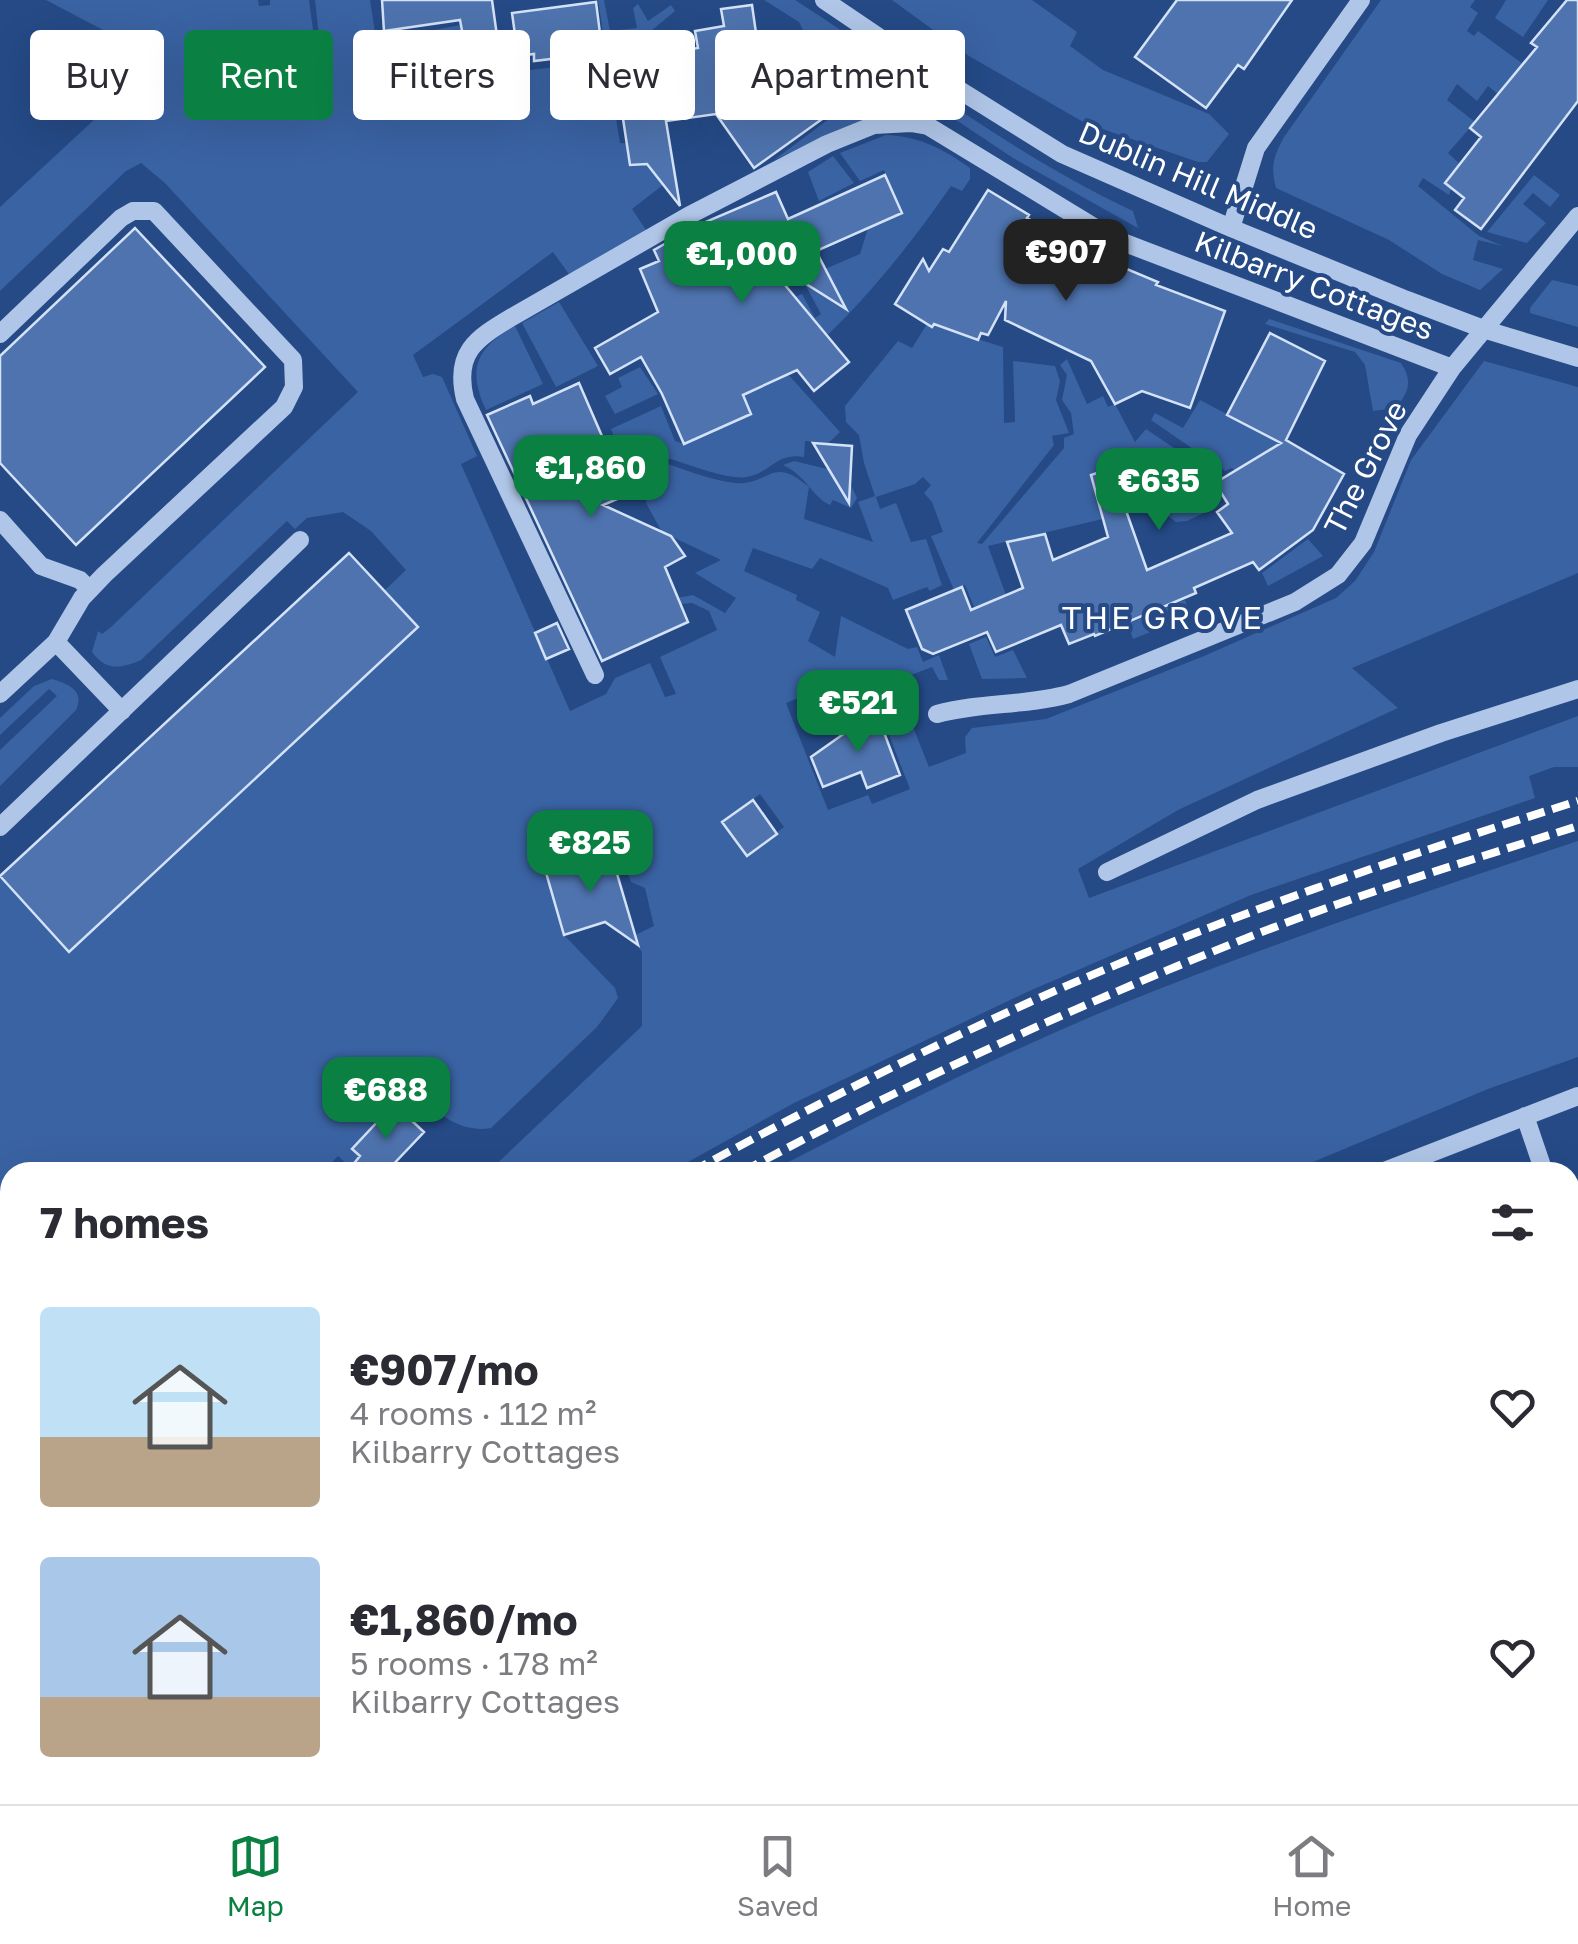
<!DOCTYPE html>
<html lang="en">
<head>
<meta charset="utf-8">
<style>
  :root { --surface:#fff; --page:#f7f7f7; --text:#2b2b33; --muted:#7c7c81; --line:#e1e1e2; --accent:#0b8043 }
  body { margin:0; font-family:"Golos Text",sans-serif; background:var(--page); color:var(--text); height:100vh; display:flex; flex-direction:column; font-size:38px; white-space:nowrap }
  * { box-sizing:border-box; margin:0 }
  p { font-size:32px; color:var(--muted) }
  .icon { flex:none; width:55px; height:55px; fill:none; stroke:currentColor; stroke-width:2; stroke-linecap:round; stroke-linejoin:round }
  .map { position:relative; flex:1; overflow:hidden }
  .sheet { position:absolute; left:0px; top:1162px; width:1580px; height:642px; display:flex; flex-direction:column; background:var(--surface); border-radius:30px 30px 0 0; box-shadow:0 10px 40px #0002 }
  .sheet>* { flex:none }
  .banner { position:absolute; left:30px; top:30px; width:1000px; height:90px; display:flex; gap:20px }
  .price { position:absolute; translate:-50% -85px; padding:0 22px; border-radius:20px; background:var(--accent); color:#fff; font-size:32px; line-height:65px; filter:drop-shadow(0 2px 5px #0008) }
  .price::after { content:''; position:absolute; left:50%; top:60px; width:30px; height:22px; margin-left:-15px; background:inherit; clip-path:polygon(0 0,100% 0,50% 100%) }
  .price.on { background:#222; color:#fff }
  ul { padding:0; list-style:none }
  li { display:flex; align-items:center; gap:30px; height:250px; padding:0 40px }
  li span { display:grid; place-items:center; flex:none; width:280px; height:200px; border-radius:10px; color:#555 }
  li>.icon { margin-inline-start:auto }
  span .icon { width:120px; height:120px; fill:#fffc; stroke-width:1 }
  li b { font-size:42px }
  h2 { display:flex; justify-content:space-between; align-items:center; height:120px; padding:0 40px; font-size:42px }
  .chip { padding:0 35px; border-radius:10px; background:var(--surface); box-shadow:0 10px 40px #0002; font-size:35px; line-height:90px }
  .chip.on { background:var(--accent); color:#fff }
  .tab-bar { display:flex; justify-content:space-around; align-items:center; height:140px; border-top:2px solid var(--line); background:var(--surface); font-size:28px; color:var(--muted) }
  .tab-bar a { display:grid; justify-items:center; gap:5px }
  .tab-bar .on { color:var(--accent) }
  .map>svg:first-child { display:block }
</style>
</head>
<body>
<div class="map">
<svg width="1578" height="1804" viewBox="0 0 1578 1804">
  <rect width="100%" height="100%" fill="#254a86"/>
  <!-- green -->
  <path fill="#3a63a3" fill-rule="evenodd" d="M46,0h212l1,6 11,-1v-5h39l7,52 5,2 -6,-54h55l12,78 44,18 -8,-63 43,-8 8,42 29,-5 6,11 52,-6 5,36 51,-8 8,48 18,1 25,41 -31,24 14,21 -75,47 -18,-25 -140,103 10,22 10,-3 9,3 35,79 -16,8 109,247 36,-17 9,-16 35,-15 15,34 11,-3 -16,-37 57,-27 -8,-19 -17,-8 -12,1 -3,-6 16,-3 32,18 11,-15 -41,-25 26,-13 -59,-28 -16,-29 2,-15 -11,-22 16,5 3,-11c25,8 53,20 79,23 35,3 36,-29 74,4l-5,32 69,23 -15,-40 17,-6 -11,-33 -5,-28 -13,-13 -1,-16 53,-65 14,7 15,-24 13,-10 21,20 42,13 1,76 11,-1 -2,-61 42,5 5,15 -4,19 13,33 -17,3 2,9 -77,98 5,1 82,-96v-10l10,-4 -3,-21 -9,-13 5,-25 -7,-10 7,-6 20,45 16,-8 5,11 7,-3 20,38 11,-13 62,42 -13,16 17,22 -25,12 -11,1 -28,-22 -16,12 -144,34 18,49 -31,14 -10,-24 -11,5 -23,-54 12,-4 -11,-30 -8,-9 7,-8 -8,-8 -8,7 -39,13 4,12 16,-6 15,39 15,-3 16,46 -12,6 -3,-4 -34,13 -5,-12 -68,-30 -8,11 -59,-21 -9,23 53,24 -1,5 24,12 -12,29 27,16 6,-41 67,33 9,-2 6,15 16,-7 9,25h-9l-7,-13 -42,16 2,9 -21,8 -11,-27 -74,30 42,107 40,-15 4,9 38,-15 -30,-77 23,-10 26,65 37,-14 -1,-16 7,-9 74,-9 158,-63 132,-58 19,-17 19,-29 37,-92 73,-99 94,26v186l-226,95 46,40 -220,102 -100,59 11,29 489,-182v51h-24l-25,9 6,22 -284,97 -224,97 -233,111 -124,69h-182l154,-146v-74l-11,-15 23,-11 -9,-38 -14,-6 -10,-28 2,-4 -36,-28 -8,10 6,6 3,-3 12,18 -55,17 19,65 51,53 3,10 -21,29 -106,101c-35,6 -57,-20 -82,-40l-8,-1 -11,11 4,6 -42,45 9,9 -10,10 -13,-12 -15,16h-313v172l-10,9v-476l69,74 315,-360 22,-21 -35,-39 -28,-19 -36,6 -12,11 -8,-8 -146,139c-21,9 -35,11 -49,-8l6,-21 4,3 9,-7 247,-235 -193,-209 -24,-20 -15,8 -126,120v-84l110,-102 16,-63zM760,794l24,33 -37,29 -24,-33z
    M598,0h6l6,31 27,-3 -4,-20 5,-4 10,17 23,-16 4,6 -36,30 -2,5 4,21 -32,4z
    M764,0h31c112,72 217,154 338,211l5,17 -125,-70 -184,-123 -40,32 -3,-10 20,-21 -7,-14z
    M892,0h140l45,32 -7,14 33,24 106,44 20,20 -22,28h-9l-113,-39 -116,-67z
    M1381,0h94l-5,7 8,6 -11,18 7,5 4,-5 53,39 -33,24 -10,-8 -11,15 -20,-17 -10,16 28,22 -27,31 12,11 -11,31 -26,-17 -5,8 61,50 24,10 -25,-6 -5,20 30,9 -23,21 -38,-16 -53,-34 -113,-52c-6,-22 -2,-32 8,-51z
    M1506,0h42l-25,37 -28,-19z
    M864,99l14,4 3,13 -107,44 75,-56z
    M886,135c32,1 58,14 84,33v11l-8,12 -11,-5c-47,68 -100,133 -165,186l54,60 -21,20 1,-10 -15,-1 -1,16c-28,-5 -32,15 -57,20 -19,4 -63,-15 -84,-20l2,-11 -37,-5 -11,4 -6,-16 50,-23 14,35 9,3 67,-30 -8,-19 49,-97 10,-4 13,24 6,-4 -15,-28 5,-3 -5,-6 54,-23 8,-26 34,-16 -18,-42 -24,11 -20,-28z
    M833,156l21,27 -35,18 -11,-29z
    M1534,175l26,20 -10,12 -17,-14 -10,11 23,19 -19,20 -40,-11z
    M1552,280l26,6v41l-48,-14v-5z
    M559,302l39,64 -42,21 -34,-64z
    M1269,319l132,44c12,18 8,30 -6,45l-22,3 -8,-46 -10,-13 -90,-28z
    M515,326l28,58 -57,26c-19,-41 -10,-62 29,-84z
    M640,367l18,27 -43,20 -10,-18 17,-9 -4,-9z
    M1200,400l84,44 -42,29 -11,-5 -6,3 -74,-51 4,-7 28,15z
    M794,461l33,8 13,-7 17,36 -6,10 -18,-8 -3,5c-19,-9 -23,-29 -47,-40z
    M1308,539l15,17 -55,30 -6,-13z
    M1185,600l6,16 -58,23 -5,-15z
    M986,637l9,20 18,-7 14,28 -45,1 -13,-35z
    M52,679c16,5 33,11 24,31l-76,76v-36l57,-54 -8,-7 -49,46v-17l34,-32z
    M1578,841v216l-90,32 -199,83h-520c114,-59 231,-118 350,-167 151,-61 305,-113 459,-164z"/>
  <!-- building -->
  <path fill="#4e73ae" stroke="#d4e2f7" stroke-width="2.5" d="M382,0h110l5,36 -33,5 -4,-21 -76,11z
    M1177,0h115l-48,69 -6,-4 -32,43 -71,-51z
    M1567,0h11v101l-97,128 -26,-19 9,-12 -19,-15 36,-46 -11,-9 67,-81 -6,-4z
    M596,2l12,94 -34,4 -6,-43 -34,4v-7l-16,2 -6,-43z
    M752,5l14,98 57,-41 27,37 -96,69 -38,-54 -50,7 14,85 -33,-42 -17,1 -13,-86 57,-9 -3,-18 27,-4 -3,-17 29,-5 -3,-17z
    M885,175l17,38 -86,38 30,58 -86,-54 89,107 -35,29 -17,-21 -54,25 8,19 -67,30 -22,-50 -21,-37 -31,17 -15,-26 63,-36 -18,-43 19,-8 -5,-11 42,-24 80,-34 12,27z
    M988,190l41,25 -2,3 66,34 -2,2 67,28 -2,3 69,26 -35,97 -48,-17 -27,13 -24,-43 -86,-41 1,-19 -18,34 -7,-2 -3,7 -44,-16 -2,3 -37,-23 28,-45 6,12 14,-22 6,3z
    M135,228l130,139 -189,178 -76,-82v-107z
    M1270,333l55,28 -39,79 58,34 -31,56 -54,40 -6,-8 -59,26 2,5 -101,43 -1,-2 -25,10 -8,-19 -65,27 -9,-20 -54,22 -11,-5 -16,-39 56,-23 9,23 52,-22 -16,-46 38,-8 8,26 55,-23 -17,-62 20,-7 36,102 85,-37 -15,-21 11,-8 -13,-21 66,-40 -54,-28z
    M579,383l26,60 9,-4 4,9 6,-2 19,42 -40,17 68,31 14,20 -20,11 23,55 -86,39 -115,-246 43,-19 3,8z
    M813,443l39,3 -3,57z
    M349,553l69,74 -349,325 -69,-76z
    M557,623l12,26 -23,10 -11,-26z
    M876,711l24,64 -33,13 -6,-16 -38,15 -12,-30z
    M753,800l24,34 -30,22 -25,-34z
    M610,850l28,95 -33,-23 -41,13 -19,-66z
    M394,1104l30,28 -38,40h-39l13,-16 -8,-7z"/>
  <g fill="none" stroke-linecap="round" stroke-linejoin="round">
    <!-- minor -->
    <path stroke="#b0c6e8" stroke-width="18" d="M824,0l105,71 133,83 169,74 176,72 79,30 92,28
      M1231,228l25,-80 105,-148
      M0,334l121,-116 12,-7h21l139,149 1,27 -10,20 -180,168 -22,23 -26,44 -56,52
      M0,520l41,46 39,14 10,10
      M56,642l66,69
      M595,675l-130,-276c-11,-46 10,-60 47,-82l176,-101 139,-72 47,-19 37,-2 17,3 184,112 340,130
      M937,714c43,-12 89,-8 132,-20l226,-92 43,-27 25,-32 45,-108 44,-67 126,-152
      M0,827l300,-287
      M1107,872l150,-72 184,-67 137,-44
      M1525,1116l19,56
      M1382,1172l196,-76
      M1570,1246l8,23
      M0,1575l10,-9
      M0,1758h10
      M1570,1763h8
      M754,1795l8,9
      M9,1804l4,-9
      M563,1804l20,-9
      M1371,1804l24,-9"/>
    <!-- rail -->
    <path stroke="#fff" stroke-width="8" stroke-dasharray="18 8" stroke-linecap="butt" d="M691,1172c111,-60 224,-118 339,-170 176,-79 364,-143 548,-201
      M742,1172c169,-91 346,-172 525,-242 102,-39 207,-71 311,-104
      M0,1649l10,-7
      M0,1679l10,-7"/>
  </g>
  <g text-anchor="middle" stroke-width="8" stroke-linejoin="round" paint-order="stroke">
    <!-- street labels -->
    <g font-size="30" fill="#fff" stroke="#254a86">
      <text transform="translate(1198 181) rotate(23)" y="10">Dublin Hill Middle</text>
      <text transform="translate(1314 286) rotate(21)" y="10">Kilbarry Cottages</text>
      <text transform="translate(1366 468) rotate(-63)" y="10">The Grove</text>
    </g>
    <!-- neighbourhood labels -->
    <g font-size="32" letter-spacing="2.5" fill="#fff" stroke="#254a86">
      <text x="1163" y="629">THE GROVE</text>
    </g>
  </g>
</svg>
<b class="price on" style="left:1066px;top:304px">€907</b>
<b class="price" style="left:742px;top:306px">€1,000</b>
<b class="price" style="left:591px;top:520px">€1,860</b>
<b class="price" style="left:1159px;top:533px">€635</b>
<b class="price" style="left:858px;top:755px">€521</b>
<b class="price" style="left:590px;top:895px">€825</b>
<b class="price" style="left:386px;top:1142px">€688</b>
<div class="banner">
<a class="chip">Buy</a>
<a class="chip on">Rent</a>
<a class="chip">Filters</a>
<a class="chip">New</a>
<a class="chip">Apartment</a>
</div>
<section class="sheet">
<h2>7 homes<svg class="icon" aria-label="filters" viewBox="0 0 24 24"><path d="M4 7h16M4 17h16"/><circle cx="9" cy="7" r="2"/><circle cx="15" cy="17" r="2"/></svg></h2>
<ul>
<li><span style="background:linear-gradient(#bfe0f5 65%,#b9a48a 0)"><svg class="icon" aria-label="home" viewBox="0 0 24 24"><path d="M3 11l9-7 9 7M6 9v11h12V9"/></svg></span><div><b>€907/mo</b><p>4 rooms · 112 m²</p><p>Kilbarry Cottages</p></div><svg class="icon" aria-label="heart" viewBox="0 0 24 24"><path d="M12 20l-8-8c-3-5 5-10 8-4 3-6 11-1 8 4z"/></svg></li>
<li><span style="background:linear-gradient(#a9c7e8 70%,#b9a48a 0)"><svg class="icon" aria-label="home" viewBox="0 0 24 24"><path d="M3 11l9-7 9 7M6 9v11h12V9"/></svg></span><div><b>€1,860/mo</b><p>5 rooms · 178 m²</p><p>Kilbarry Cottages</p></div><svg class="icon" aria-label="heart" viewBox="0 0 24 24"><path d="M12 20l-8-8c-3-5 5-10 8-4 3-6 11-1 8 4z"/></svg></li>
</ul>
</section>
</div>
<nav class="tab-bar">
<a class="on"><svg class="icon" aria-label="map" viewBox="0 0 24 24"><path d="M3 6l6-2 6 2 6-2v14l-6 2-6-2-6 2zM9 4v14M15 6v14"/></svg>Map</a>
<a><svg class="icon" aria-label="saved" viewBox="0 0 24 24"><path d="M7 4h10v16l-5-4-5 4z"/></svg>Saved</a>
<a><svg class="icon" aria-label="home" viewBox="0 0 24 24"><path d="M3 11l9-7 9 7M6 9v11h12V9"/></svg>Home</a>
</nav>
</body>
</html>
